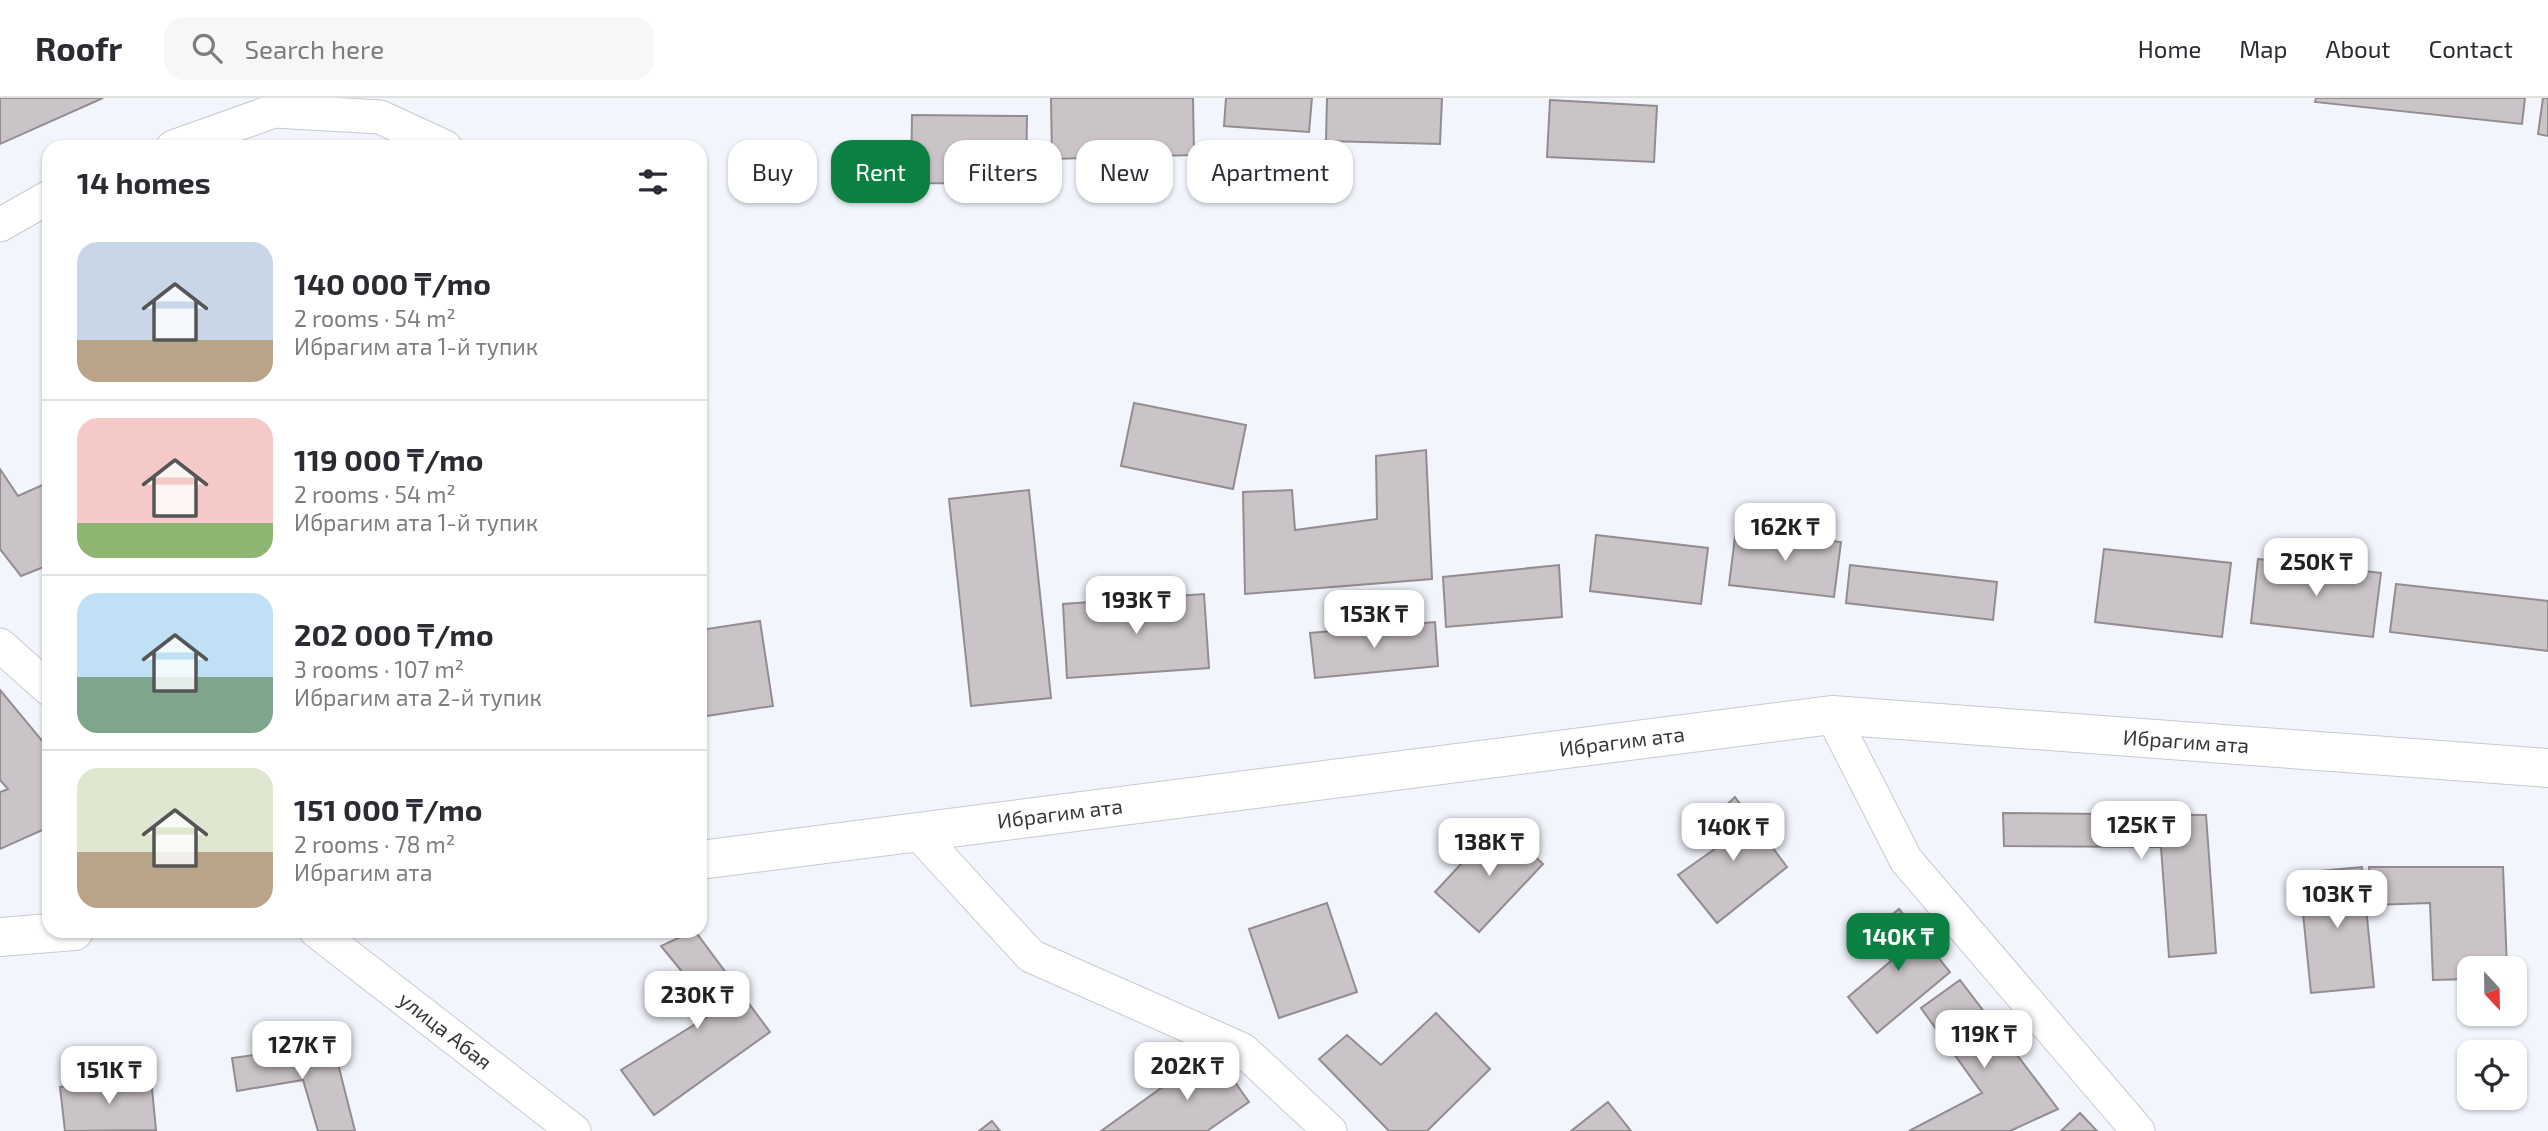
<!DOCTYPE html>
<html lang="en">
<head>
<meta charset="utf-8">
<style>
  :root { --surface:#fff; --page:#f7f7f7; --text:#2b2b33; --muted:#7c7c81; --line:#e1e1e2; --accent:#0b8043 }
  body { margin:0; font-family:"Exo 2",sans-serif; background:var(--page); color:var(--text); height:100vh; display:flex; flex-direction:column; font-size:26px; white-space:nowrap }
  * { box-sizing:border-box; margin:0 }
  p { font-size:23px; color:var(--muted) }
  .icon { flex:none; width:38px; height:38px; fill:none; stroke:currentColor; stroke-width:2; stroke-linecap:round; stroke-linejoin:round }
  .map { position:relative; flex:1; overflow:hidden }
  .side { position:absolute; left:42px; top:42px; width:665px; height:798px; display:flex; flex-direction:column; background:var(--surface); border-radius:21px; box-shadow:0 2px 5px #0004 }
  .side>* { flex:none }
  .top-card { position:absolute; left:728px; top:42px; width:665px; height:63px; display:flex; gap:14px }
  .needle { width:46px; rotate:158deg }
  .buttons { position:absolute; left:2457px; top:858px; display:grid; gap:14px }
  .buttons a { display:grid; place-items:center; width:70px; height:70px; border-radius:14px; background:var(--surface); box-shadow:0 2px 5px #0004; font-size:35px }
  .price { position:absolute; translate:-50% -60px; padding:0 16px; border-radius:14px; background:#fff; color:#222; font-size:23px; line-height:46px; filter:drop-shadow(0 2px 4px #0008) }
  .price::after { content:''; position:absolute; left:50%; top:42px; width:21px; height:16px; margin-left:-10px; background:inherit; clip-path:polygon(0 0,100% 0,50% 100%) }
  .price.on { background:var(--accent); color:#fff }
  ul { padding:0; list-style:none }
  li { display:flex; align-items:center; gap:21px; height:175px; padding:0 35px }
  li+li { border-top:2px solid var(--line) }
  li span { display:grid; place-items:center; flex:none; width:196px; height:140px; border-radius:21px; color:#555 }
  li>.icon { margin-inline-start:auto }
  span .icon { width:84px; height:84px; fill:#fffc; stroke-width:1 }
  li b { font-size:30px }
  h2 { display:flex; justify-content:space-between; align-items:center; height:84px; padding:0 35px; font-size:30px }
  .pill { padding:0 24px; border-radius:21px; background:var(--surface); box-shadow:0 2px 5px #0004; font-size:24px; line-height:63px }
  .pill.on { background:var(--accent); color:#fff }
  header { display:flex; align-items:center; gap:42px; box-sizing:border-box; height:98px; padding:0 35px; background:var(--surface); border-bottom:2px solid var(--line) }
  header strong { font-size:33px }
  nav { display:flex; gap:38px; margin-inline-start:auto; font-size:24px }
  .search { width:490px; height:63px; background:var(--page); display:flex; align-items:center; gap:18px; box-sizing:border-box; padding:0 24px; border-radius:21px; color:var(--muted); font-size:26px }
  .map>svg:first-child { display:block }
</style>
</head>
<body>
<header>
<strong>Roofr</strong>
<div class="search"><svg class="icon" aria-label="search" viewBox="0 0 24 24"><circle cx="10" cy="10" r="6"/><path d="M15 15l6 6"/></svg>Search here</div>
<nav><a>Home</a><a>Map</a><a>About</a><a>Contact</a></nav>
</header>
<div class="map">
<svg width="2548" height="1033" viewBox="0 0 2548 1033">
  <rect width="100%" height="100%" fill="#f3f5fd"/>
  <!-- building -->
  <path fill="#cac3c7" stroke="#938c90" stroke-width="2" d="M0,0h103l-103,46z
    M1051,0h142l1,57 -142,4z
    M1226,0h86l-3,34 -85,-6z
    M1327,0h115l-2,46 -114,-3z
    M2316,0h209l-3,26 -207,-22z
    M2543,0h5v38l-10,-2z
    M1550,2l107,6 -3,56 -107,-5z
    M912,17l115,1 -1,68 -115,-1z
    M1134,305l112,22 -13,64 -112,-23z
    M1426,352l6,129 -187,15 -2,-102 49,-2 3,40 82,-11 -1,-63z
    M0,371l18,27 31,-14v83l-28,11 -21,-27z
    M1029,392l22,208 -80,8 -22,-207z
    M1736,431l105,13 -7,55 -105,-12z
    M1596,437l112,13 -7,56 -111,-13z
    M2104,451l127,14 -9,74 -127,-15z
    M2258,461l123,14 -8,64 -122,-14z
    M1559,467l3,52 -116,10 -3,-50z
    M1850,467l147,17 -4,38 -147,-17z
    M2396,486l152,17v50l-158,-19z
    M1204,496l5,74 -142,10 -4,-74z
    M760,523l13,85 -73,11v-87z
    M1435,524l3,44 -123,12 -5,-45z
    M0,592l49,59v78l-49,22v-57l8,-3 -8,-9z
    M1735,699l52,70 -70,56 -39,-48 41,-29 -12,-23z
    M2003,715l203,2 10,138 -47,4 -8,-110 -157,-1z
    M1499,725l44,41 -64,68 -44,-40z
    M2362,769l12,120 -63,6 -12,-120z
    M2369,769h134l4,101h-38v11l-36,1 -3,-77 -58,2z
    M1327,805l30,89 -78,26 -30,-89z
    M1899,811l51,63 -73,61 -29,-36 43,-36 -22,-27z
    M693,833h2l75,101 -116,83 -33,-45 94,-58 -54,-66z
    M1960,882l98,129 -48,22h-101l73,-38 -61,-85z
    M1436,915l54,56 -63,62h-38l-70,-72 28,-24 34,30z
    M333,946l22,87h-37l-15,-51 -66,11 -5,-33z
    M1213,953l36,51 -42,29h-106z
    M151,980l5,52 -91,1 -5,-44z
    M1608,1004l23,29h-60z
    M2080,1015l17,18h-36z
    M992,1023l8,10h-21z"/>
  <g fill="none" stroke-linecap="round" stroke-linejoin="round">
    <defs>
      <path id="minor" d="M173,49l101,-36 106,6 65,30
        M0,127l49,-28
        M0,547l49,44
        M1832,617l74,145 232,271
        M917,734l114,124 212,94 87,81
        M316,833l258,200"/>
      <path id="tertiary" d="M700,762l1132,-145 716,53
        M0,839l74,-6"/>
    </defs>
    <!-- minor casing -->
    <use href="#minor" stroke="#c8cad1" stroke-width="35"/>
    <!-- tertiary casing -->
    <use href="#tertiary" stroke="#c8cad1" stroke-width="40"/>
    <!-- minor -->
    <use href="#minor" stroke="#fff" stroke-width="33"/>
    <!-- tertiary -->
    <use href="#tertiary" stroke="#fff" stroke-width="38"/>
  </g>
  <g text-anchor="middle" stroke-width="7" stroke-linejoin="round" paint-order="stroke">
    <!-- street labels -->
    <g font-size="21" fill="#37383b" stroke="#fff">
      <text transform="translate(1622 644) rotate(-7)" y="7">Ибрагим ата</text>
      <text transform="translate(2186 644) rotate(4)" y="7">Ибрагим ата</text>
      <text transform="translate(1060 716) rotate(-7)" y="7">Ибрагим ата</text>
      <text transform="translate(445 933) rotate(38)" y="7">улица Абая</text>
    </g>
  </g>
</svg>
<div class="buttons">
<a><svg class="needle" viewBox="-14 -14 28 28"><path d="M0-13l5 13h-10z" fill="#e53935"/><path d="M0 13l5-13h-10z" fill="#7c7c81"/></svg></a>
<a><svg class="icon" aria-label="locate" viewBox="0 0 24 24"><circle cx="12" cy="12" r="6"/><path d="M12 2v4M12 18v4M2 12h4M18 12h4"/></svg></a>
</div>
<b class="price" style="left:1785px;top:465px">162K ₸</b>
<b class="price" style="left:2316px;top:500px">250K ₸</b>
<b class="price" style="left:1136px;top:538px">193K ₸</b>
<b class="price" style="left:1374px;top:552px">153K ₸</b>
<b class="price" style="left:2141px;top:763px">125K ₸</b>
<b class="price" style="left:1733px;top:765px">140K ₸</b>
<b class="price" style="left:1489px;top:780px">138K ₸</b>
<b class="price" style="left:2337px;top:832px">103K ₸</b>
<b class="price on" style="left:1898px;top:875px">140K ₸</b>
<b class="price" style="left:697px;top:933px">230K ₸</b>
<b class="price" style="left:1984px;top:972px">119K ₸</b>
<b class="price" style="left:302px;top:983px">127K ₸</b>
<b class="price" style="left:1187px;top:1004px">202K ₸</b>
<b class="price" style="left:109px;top:1008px">151K ₸</b>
<div class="top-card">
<a class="pill">Buy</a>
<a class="pill on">Rent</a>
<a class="pill">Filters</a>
<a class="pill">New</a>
<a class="pill">Apartment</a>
</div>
<section class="side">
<h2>14 homes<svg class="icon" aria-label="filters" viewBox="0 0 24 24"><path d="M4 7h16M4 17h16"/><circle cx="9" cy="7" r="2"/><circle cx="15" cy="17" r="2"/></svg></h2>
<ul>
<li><span style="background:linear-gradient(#c9d6e8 70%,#b9a48a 0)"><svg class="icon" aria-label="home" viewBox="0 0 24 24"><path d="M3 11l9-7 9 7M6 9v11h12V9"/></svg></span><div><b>140 000 ₸/mo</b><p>2 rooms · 54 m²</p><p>Ибрагим ата 1-й тупик</p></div></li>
<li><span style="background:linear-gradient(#f6c9c9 75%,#8fb573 0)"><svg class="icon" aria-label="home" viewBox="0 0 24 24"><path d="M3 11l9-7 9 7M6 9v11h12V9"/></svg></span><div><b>119 000 ₸/mo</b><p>2 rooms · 54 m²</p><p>Ибрагим ата 1-й тупик</p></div></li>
<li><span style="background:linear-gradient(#bfe0f5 60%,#7fa58c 0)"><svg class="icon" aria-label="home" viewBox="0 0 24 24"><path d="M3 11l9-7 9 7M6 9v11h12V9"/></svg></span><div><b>202 000 ₸/mo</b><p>3 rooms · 107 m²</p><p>Ибрагим ата 2-й тупик</p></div></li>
<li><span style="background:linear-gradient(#dfe7d0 60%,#b9a48a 0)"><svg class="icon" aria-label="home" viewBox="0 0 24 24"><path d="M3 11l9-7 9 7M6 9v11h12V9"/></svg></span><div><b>151 000 ₸/mo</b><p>2 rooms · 78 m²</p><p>Ибрагим ата</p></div></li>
</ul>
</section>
</div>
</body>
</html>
